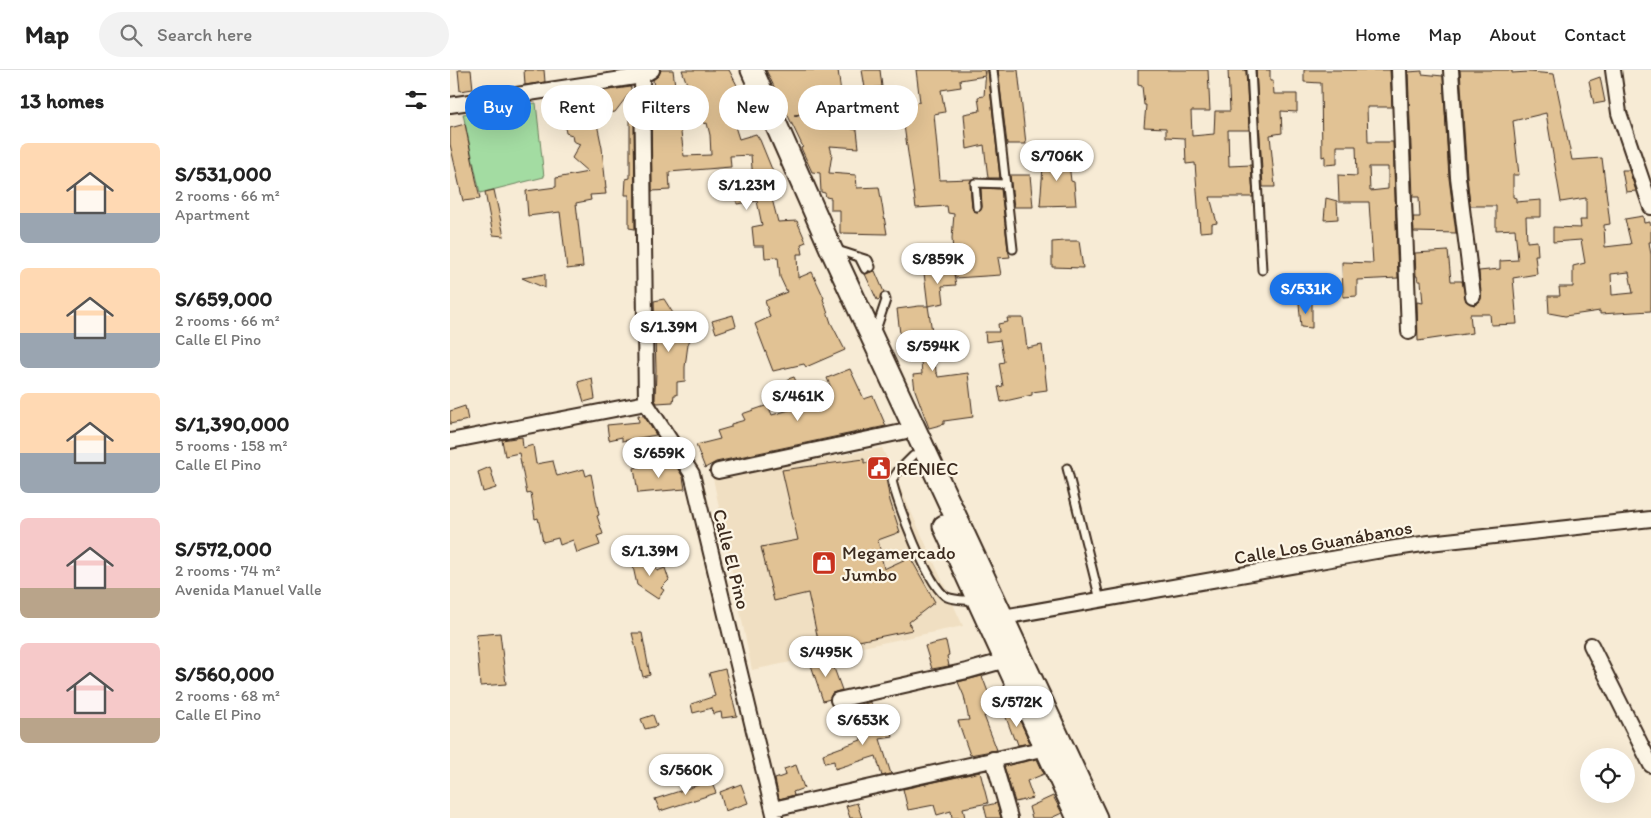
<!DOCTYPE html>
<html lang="en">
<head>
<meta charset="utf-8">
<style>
  :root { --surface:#fff; --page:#f2f2f2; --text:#222; --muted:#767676; --line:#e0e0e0; --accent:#1a73e8 }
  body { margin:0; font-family:Itim,sans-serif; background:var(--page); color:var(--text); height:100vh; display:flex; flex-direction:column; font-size:19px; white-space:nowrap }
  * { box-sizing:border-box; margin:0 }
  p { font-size:16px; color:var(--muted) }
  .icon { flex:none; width:28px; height:28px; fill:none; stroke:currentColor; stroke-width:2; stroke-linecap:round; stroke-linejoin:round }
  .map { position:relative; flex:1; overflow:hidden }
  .side { display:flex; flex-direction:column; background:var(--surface); width:450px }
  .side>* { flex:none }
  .hud { position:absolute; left:15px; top:15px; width:475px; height:45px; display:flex; gap:10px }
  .buttons { position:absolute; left:1130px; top:678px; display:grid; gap:10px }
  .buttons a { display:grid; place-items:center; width:55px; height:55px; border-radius:50%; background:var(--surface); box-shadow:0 5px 20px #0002; font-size:25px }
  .price { position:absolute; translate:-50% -42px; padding:0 11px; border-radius:18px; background:#fff; color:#222; font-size:16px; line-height:32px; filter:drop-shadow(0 1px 2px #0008) }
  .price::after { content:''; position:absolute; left:50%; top:30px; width:15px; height:11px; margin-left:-8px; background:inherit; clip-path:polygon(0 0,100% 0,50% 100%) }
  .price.on { background:var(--accent); color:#fff }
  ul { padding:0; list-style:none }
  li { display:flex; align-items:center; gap:15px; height:125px; padding:0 20px }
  li span { display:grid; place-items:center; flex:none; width:140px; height:100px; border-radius:8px; color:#555 }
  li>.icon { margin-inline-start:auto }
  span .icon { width:60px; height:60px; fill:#fffc; stroke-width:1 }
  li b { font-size:21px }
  h2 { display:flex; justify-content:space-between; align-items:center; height:60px; padding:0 20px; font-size:21px }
  .tag { padding:0 18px; border-radius:22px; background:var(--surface); box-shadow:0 5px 20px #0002; font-size:18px; line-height:45px }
  .tag.on { background:var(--accent); color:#fff }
  header { display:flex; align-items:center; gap:30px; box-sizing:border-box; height:70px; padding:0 25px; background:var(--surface); border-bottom:1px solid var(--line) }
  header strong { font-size:24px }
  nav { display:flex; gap:28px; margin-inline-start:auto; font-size:18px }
  .search { width:350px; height:45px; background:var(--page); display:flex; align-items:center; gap:12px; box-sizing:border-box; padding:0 18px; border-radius:28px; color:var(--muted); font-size:19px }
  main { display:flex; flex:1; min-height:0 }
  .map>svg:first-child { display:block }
</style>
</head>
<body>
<header>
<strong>Map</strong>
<div class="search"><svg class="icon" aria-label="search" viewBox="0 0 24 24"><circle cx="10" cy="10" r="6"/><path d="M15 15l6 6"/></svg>Search here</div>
<nav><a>Home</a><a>Map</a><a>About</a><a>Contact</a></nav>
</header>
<main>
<section class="side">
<h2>13 homes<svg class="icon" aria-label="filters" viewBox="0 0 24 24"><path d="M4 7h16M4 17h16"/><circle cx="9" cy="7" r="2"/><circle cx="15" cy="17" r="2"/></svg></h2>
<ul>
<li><span style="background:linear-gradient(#ffd9b3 70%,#9aa5b1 0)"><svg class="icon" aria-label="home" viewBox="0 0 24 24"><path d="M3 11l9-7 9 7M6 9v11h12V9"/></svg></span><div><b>S/531,000</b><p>2 rooms · 66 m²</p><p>Apartment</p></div></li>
<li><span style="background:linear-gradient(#ffd9b3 65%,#9aa5b1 0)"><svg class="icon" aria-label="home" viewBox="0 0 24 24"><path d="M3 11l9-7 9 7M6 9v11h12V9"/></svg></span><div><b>S/659,000</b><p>2 rooms · 66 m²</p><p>Calle El Pino</p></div></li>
<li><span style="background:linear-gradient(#ffd9b3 60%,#9aa5b1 0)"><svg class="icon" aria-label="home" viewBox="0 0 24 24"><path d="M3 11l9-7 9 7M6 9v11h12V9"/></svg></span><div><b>S/1,390,000</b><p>5 rooms · 158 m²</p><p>Calle El Pino</p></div></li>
<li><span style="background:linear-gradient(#f6c9c9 70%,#b9a48a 0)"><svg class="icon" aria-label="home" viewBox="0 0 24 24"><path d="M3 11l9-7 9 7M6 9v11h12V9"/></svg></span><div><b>S/572,000</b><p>2 rooms · 74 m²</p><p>Avenida Manuel Valle</p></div></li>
<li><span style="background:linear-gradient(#f6c9c9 75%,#b9a48a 0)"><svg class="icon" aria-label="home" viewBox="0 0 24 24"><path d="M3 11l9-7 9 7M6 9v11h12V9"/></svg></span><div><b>S/560,000</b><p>2 rooms · 68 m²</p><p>Calle El Pino</p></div></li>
</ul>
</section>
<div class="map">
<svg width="1201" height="748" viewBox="0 0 1201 748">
  <rect width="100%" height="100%" fill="#f7ebd5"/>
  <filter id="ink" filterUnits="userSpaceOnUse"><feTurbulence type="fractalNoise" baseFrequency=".02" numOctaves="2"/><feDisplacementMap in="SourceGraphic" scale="10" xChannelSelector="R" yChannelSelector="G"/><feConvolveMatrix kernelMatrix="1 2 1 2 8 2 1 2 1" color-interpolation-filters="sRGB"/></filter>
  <g filter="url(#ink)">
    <!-- built -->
    <path fill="#f0dfc2" d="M432,378l81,178 -211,44 -39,-192z"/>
    <!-- green -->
    <path fill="#a3dca2" stroke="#6f8360" d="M86,33l8,74 -64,16 -17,-79z"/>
    <!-- building -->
    <path fill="#e1c294" stroke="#3b2a1e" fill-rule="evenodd" d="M8,0h13l2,19 -13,2z
      M74,0h20l1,12 -20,3z
      M211,0h12l11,86 27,-1 -1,-20 -3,-12 -3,1 -6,-21 -4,1 -12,-34h47l10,19 8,24 -15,4 7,22 17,-5 4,6 18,44 -1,14 -5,1 6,23 19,-1 9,21 -5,2 2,10h-6l1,24 14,-6 12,26 -1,1 8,24 14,27 -39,17 -2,-3 -31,7 -18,-47 15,-7 -5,-16 22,-9 -7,-15 -2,-20 -13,1 -1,-12h-10l-2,-19 10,-2 -5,-24 -20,3 -2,-18h16v-5h2l-2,-26 -21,1 1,11 -62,5 1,18 -18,1 -1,-91 4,-1 -2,-19 6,-5z
      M316,0h72l5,38 -49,7 63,15 2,18 -29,-2 2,8 -3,19 27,2 1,13 22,-1 8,47 -47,-1v-23h-9v-12l-5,-1 -1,-4 -4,-1 -1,-19 -8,-1 -11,-24 2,-1z
      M412,0h18l2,17 -17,1z
      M466,0h68l1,6 -25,4 1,7 -20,3 4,22 -11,2 6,66 32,-1 -2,4 2,24 1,3 4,2 3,-1 2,-4 -1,-19 20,1 7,61 2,7 -12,1 3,17 -46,3 -3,-40 2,-24 -6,-1 -1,-7 -31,2 -15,-103 19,-3z
      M536,0h2l12,108h-12l-4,-33 -17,4 -3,-35 16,-3 -2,-14 6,-1z
      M548,0h20l8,74h-19z
      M688,0h70l2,41h-19l1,25 22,-2 1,-23h15l-2,-41h18l3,60h-21l1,36 22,-1 2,32h-43l7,26 -5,1v7l-12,1 -5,-69 -9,1 -1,-26 -19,-1v-9l-22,-1 2,-22h-2l-2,-19 -4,-1z
      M806,0h14v11h3l1,13h23v18l-16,-1 1,22 -12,2 5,52h-12z
      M854,0h86l2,37h-25l1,35h25l5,136 -41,2v16l-14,1 -1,-35 31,1 -4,-61h-30l-1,-27 19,1 -1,-30h-19v18l-12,1v-9l-3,1 -1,-74 -17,-1zM919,97h19v22l-18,2z
      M1010,0h52v3l17,-1 25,2 18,86 30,-2 8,66 -6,1 1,22 26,-3 -6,-25 18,-3 1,7 6,-1 1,7v13h-2l2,13v56l-51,3v-3l-35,5 -16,-3 -1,-17h12l-1,-9h14v-21l12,-3 -4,-23 -28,2v-15l28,1 -1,-8h6v-22l-25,4 -15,-89 -33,8 6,54h-6v22l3,1v4l25,-2v17h-15l1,25 10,-1 1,14h-3l2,19 -24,4 4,46 -26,1 -1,-11h-20l2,19 -54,8 -1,-39 6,1 -2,-22h-3l-1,-5h-1l-1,-23 33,-2 3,30h11l4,20 8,4 4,-2 3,-4 -2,-28 21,-2v-8l18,-1 -3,-31 -19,1v-24h-26l-3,-30zM1179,202l4,21 -21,2 -1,-21z
      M972,1v3l21,2 6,102 7,55 -42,-1 -1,-15h7l-1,-20h-6l-5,-125z
      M1150,7l5,25 -11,2 -5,-23z
      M181,17v4l-16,21 -18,2 -3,-22z
      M180,32h4l1,127 -6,-1v-33h-4l1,-16 4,-1z
      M122,43l5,4 18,-3 7,34 4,40h-1l1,6 -16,1 1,5 -15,3 7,64 -16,2 -7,-57 -32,4 -2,-25 30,-4v-9l32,-6 -16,-14 8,-14 -7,-3 -1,-6 -6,-2 -3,-17z
      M15,54l15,75 -17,2 -13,-57v-16z
      M610,72h9l2,9 -11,1z
      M594,84l24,1 3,26 3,1 2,23 -36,1z
      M1172,100h7l7,21 -10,1z
      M560,105h20l3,32h-19z
      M44,120l10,46 -11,-1 -8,-43z
      M876,128l11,3 1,18 -14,1z
      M615,171h14l4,27 -31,-1v-25z
      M503,199l3,16 -14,1 2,17 -16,3 -4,-33z
      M425,201l9,21 -3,2 -1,5 -3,1 -12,-26z
      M95,204v14l-23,-10z
      M214,229l26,41 -2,4 -3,23v14l-8,1v13h-3l-1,7 -16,1 -2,-3 1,-30 -2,-69z
      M862,232v26l-11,-1 -2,-24z
      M469,236h9l6,38 2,29h1l1,4 30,-4 5,44 -29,4v3l-15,4 -14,-38 -2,-15 9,-1 -2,-25 -18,1 -5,-41z
      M283,245l3,11 -20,7 -4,-12z
      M557,248h16l4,30 15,-3 5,45 -15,2v3l-31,7 -3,-15 5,-1 -4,-23 5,-1 -4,-22 -14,2 -1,-10h14l-1,-8 10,-2z
      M400,299l14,30 9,-3 13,30 -170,36 -11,6 -9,-23 24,-6 -3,-8 14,-4v-3l14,-4 -3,-6 26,-9 4,10 24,-7 -8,-29 6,-2 8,18 29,-7 -4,-10z
      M142,308l3,21 -11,3 -6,-20z
      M15,336l3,14 -18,4v-13z
      M188,345l6,1 12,19 -34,6v-4l-13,3 -2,-15 32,-3z
      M72,367l1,11 10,-3 3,19 17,-3 4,15 27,-7 2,7 5,-2 8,41 -2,1 6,18 -6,2 3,9 -23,8 -4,-13 -13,5 -2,-7 -15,4 -5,-24 -3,1 -4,-26 -4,1 -8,-41 -14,3 -3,-16z
      M414,389v4l19,-2 7,40 10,31 -22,8 6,29 26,-12 25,45 -26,20 3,8 -92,19 -12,-56 -34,8 -13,-54 37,-7 -16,-70z
      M195,396h31l7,11 2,12 -47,4 -4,-25z
      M40,397l6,21 -13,4 -5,-20z
      M192,489l1,4 11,-4 3,12 8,-3 4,12 -8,8 3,2 -6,9 -21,-14 -5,-23z
      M50,563l6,51 -26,2 -4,-51z
      M182,563h10l8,42 -7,2z
      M496,571l3,14 -2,1 2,10 -17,3 -7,-23z
      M380,587l12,33 -10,3 -2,6 -7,2 -13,-39z
      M275,599l12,47 -15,2 -1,-6 -8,2 -1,-6 -19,5 -2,-9 24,-8 -6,-23z
      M532,606l14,37 -12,3 13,34 -27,5 -12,-34 11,-1 -5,-24 -6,-14z
      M421,632l5,29 15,-4 2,10 -13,2 11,35 -9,2 -6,-20 -41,13 -1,-8 -9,2 -2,-9 38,-14v-5l6,-2 -6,-28z
      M565,640l15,33 -12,2 -2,-6h-2l-10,-27z
      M203,645l4,11 -12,3 -4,-10z
      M587,689l7,15 -17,7 6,17 -18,4 -11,-36z
      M346,695l8,23 -11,4 1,3 -15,4 -4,-20 11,-4 -2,-6z
      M530,702l8,31 -25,5 2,10h-13l-1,-7 -14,4 -3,-10 -26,5 -5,-21z
      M261,711l5,12 -56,18 -5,-12z
      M291,714l7,19 -23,8 -5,-19z
      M603,726l9,17 -11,5h-19l-3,-11z
      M407,733l5,15h-12l-4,-12z
      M547,733l4,15h-14l-3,-12z"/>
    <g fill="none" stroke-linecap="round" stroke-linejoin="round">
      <defs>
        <path id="service" d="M543,0l20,179
          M801,0l11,200
          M527,137l-2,-24 31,1
          M387,180l31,10 3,7
          M409,187l6,12
          M425,263l11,-33 -1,-3
          M463,386l-15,15 -6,9c4,21 37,109 55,117 7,3 19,3 27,4
          M617,398l33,132"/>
        <path id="minor" d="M949,0l10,262
          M1001,0l7,107 15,119
          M1163,0l6,43 32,94
          M192,6l4,327 46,71 83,344
          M0,35l192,-29 10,-6
          M0,371l196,-38
          M268,401l198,-42
          M553,547l373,-66 53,-8 222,-24
          M1141,575l60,120
          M388,630l129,-29 39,-11
          M543,689l17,59
          M323,739l273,-61"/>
        <path id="primary" d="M302,0l79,179 265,569
          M494,456l134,292"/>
      </defs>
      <!-- service casing -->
      <use href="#service" stroke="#3b2a1e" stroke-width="11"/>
      <!-- minor casing -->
      <use href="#minor" stroke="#3b2a1e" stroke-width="18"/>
      <!-- primary casing -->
      <use href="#primary" stroke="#3b2a1e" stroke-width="25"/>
      <!-- service -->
      <use href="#service" stroke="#fcf5e5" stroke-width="7"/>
      <!-- minor -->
      <use href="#minor" stroke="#fcf5e5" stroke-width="14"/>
      <!-- primary -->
      <use href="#primary" stroke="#fcf5e5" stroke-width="21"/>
    </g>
  </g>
  <!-- icons -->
  <defs>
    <symbol id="civic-square" viewBox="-11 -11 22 22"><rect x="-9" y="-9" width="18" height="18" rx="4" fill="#c8321e" stroke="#fcf5e5"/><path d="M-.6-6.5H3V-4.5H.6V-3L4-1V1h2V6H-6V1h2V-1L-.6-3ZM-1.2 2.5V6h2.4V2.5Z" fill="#fff"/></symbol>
    <symbol id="shop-square" viewBox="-11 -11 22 22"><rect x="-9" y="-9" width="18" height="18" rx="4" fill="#c8321e" stroke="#fcf5e5"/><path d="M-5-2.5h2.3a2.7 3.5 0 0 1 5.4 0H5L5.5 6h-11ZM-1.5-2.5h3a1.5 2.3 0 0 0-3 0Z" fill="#fff"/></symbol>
  </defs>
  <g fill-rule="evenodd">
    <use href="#civic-square" x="415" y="384" width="28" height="28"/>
    <use href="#shop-square" x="360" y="479" width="28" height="28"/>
  </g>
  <g text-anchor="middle" stroke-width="4.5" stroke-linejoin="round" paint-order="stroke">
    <!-- poi labels -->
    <g font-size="19" fill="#3b2a1e" stroke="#fcf5e5" text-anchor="start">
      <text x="446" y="405">RENIEC</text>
      <text x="392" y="489">Megamercado<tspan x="392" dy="22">Jumbo</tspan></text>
    </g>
    <!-- street labels -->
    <g font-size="19" fill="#3b2a1e" stroke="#fcf5e5">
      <text transform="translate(873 472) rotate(-10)" y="7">Calle Los Guanábanos</text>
      <text transform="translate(282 489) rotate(76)" y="7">Calle El Pino</text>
    </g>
  </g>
</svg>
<div class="buttons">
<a><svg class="icon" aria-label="locate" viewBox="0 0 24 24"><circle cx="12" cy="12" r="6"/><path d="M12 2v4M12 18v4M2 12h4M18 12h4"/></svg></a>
</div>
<b class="price" style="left:607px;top:112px">S/706K</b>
<b class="price" style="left:297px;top:141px">S/1.23M</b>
<b class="price" style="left:488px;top:215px">S/859K</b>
<b class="price on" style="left:856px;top:245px">S/531K</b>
<b class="price" style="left:219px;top:283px">S/1.39M</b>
<b class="price" style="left:483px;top:302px">S/594K</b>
<b class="price" style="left:348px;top:352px">S/461K</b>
<b class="price" style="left:209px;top:409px">S/659K</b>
<b class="price" style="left:200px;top:507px">S/1.39M</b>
<b class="price" style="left:376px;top:608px">S/495K</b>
<b class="price" style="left:567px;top:658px">S/572K</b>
<b class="price" style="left:413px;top:676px">S/653K</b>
<b class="price" style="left:236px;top:726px">S/560K</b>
<div class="hud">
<a class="tag on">Buy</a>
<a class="tag">Rent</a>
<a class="tag">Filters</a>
<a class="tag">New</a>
<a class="tag">Apartment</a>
</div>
</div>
</main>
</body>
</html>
